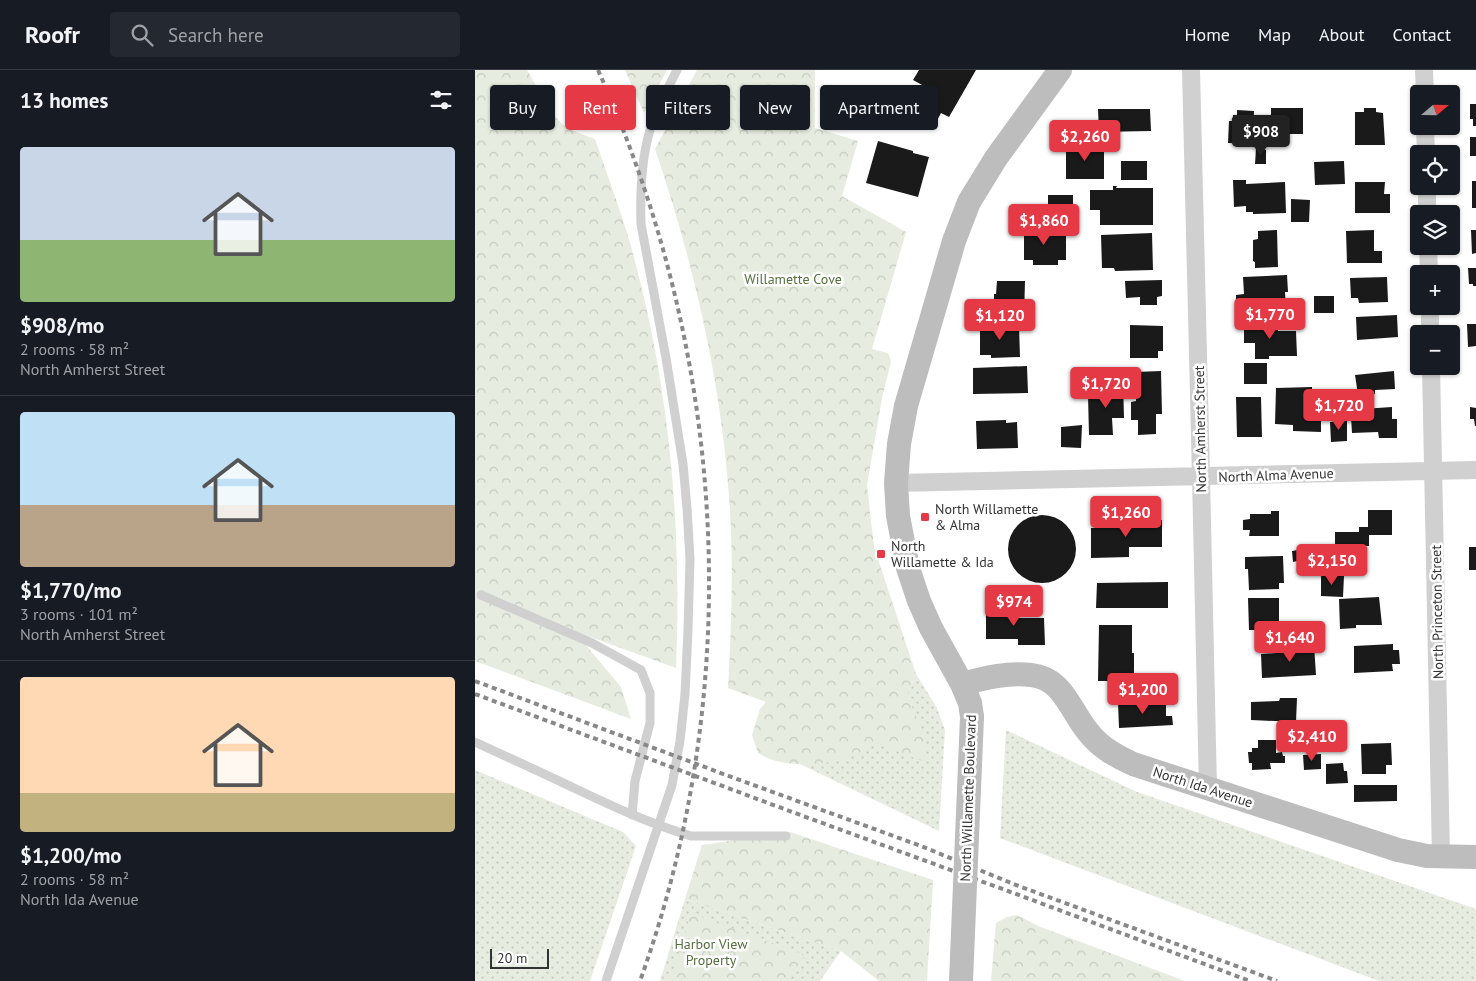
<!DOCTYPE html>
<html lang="en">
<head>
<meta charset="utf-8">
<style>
  :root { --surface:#171b24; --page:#242831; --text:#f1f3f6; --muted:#9ea1a6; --line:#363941; --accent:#e63946 }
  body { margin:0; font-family:"PT Sans",sans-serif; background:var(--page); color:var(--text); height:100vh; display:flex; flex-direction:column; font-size:19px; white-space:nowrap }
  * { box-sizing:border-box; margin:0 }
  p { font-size:16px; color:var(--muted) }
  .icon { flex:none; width:28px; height:28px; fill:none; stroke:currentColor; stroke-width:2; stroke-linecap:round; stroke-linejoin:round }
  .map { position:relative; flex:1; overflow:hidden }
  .details { display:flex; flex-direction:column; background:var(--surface); width:475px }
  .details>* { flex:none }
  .hud { position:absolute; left:15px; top:15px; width:475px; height:45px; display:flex; gap:10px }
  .needle { width:32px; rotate:70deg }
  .buttons { position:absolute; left:935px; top:15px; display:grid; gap:10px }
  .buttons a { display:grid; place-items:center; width:50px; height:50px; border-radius:5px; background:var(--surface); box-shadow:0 1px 4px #0004; font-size:25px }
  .scale { position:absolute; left:15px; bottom:12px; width:59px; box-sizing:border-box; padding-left:5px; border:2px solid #333; border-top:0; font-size:14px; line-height:18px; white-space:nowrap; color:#333; -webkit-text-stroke:4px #fff; paint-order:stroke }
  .price { position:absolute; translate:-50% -42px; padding:0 11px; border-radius:5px; background:var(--accent); color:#fff; font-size:16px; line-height:32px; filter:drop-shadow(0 1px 2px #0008) }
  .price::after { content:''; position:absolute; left:50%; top:30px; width:15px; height:11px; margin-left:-8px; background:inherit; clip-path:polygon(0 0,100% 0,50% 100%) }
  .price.active { background:#222; color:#fff }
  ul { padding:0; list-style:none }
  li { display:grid; align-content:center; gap:10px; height:265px; padding:0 20px }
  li+li { border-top:1px solid var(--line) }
  li span { display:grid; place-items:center; height:155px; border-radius:5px; color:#555 }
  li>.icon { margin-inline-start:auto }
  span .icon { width:90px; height:90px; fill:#fffc; stroke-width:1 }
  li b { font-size:21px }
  h2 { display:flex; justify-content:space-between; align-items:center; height:60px; padding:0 20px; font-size:21px }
  .tag { padding:0 18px; border-radius:5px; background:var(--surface); box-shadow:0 1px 4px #0004; font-size:18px; line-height:45px }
  .tag.active { background:var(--accent); color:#fff }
  header { display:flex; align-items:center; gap:30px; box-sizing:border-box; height:70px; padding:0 25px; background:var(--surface); border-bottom:1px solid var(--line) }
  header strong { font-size:24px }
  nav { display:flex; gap:28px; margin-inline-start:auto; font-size:18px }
  .search { width:350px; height:45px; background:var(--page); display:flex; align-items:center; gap:12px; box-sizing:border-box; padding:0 18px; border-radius:5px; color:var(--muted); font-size:19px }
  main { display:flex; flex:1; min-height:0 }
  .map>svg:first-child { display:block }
</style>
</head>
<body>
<header>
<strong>Roofr</strong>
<div class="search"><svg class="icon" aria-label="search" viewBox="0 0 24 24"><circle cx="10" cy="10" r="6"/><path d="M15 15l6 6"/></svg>Search here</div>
<nav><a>Home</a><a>Map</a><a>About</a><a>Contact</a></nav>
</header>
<main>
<section class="details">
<h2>13 homes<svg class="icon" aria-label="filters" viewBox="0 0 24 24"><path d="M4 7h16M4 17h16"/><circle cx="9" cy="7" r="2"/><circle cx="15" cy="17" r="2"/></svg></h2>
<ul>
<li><span style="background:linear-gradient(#c9d6e8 60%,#8fb573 0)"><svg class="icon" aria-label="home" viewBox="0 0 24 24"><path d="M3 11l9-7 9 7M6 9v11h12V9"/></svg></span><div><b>$908/mo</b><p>2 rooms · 58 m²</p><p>North Amherst Street</p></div></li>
<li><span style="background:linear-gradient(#bfe0f5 60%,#b9a48a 0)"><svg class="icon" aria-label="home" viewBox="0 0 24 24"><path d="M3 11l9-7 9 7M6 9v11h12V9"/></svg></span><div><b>$1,770/mo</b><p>3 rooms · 101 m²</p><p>North Amherst Street</p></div></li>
<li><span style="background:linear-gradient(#ffd9b3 75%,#c2b280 0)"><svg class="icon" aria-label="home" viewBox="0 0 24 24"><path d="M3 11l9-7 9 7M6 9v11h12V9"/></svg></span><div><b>$1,200/mo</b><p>2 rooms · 58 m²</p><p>North Ida Avenue</p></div></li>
</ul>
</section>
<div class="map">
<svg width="1001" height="911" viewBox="0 0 1001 911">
  <defs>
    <pattern id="grass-dots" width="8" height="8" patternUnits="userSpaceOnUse" patternTransform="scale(1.25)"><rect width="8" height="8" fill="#e6ecdf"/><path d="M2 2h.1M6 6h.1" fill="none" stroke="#c6cbc0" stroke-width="1.8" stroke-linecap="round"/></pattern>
    <pattern id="forest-crowns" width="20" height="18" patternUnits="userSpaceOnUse" patternTransform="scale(1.25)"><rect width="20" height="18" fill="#e6ecdf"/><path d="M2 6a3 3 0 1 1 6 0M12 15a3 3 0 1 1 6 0" fill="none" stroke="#c6cbc0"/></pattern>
  </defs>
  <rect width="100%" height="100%" fill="#fff"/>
  <!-- grass -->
  <path fill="url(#grass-dots)" d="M441,604l21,34 8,22 -6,101 -139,-67 43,-5 63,-62z
    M531,660l131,62 339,117v72h-97l-379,-143z
    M0,700l148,62 13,14 -46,135h-115z
    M210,829l156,52 -21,30h-160z"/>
  <!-- forest -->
  <path fill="url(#forest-crowns)" d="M0,0h52c10,16 22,42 35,54 9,7 22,11 33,15 11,32 23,65 33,97 41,142 54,285 48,432l-102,-37 47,56 10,32 -156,-58z
    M150,0h42l-23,43z
    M222,0h118v58l43,13 -16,55 64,36 -34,117 16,4 3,9 -9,36 -15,87 7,62 42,127 -9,21 19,44 -1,23 -52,-20c-18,22 -71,26 -97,19 -6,-2 -13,-5 -18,-8l-6,-18 8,-26 6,-7 -38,-14c3,-53 5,-106 3,-159 -6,-131 -34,-256 -76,-380z
    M315,762l143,48 -6,101h-48l-38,-30 -156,-52 17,-54z
    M216,843l114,42 -18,26h-117z
    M542,845l21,11 147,55h-194l5,-58 11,-6z"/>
  <!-- building -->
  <path fill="#1a1a1a" d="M444,0h57l-27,47 -8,-4 -8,15 -38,-21 9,-17 13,8 7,-12 -11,-6z
    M995,34h6v22h-3v-7h-3z
    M796,38h32v26h-28l1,-8h-5z
    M889,38h12v4l7,1 2,32h-30v-33h9z
    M623,39h52l1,22 -52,1z
    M762,40l17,1 -1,33 -25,-1 1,-22h4v-6h4z
    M413,43l18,8 -3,7 -18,-8z
    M995,67h6v19h-6z
    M403,71l35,10v2l16,4 -11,40 -52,-14z
    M591,76h38v33h-38z
    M781,79l10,1v14h-11z
    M646,91h26v19h-26z
    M869,91l1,23 -30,1 -1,-23z
    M758,110h13v4l39,-2 1,31 -33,1v-2h-7v-6l-12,1z
    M997,111h4v27h-4z
    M880,112h30l-1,12h6v19h-35z
    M638,116h4l-1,2h37v37h-53v-15h-10v-20h23z
    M573,125h25v29h-25z
    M816,129l19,1 -1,22h-18z
    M549,157h26l1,4h15v29h-8v5h-25v-5h-9z
    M802,160l1,37 -23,1v-6l-2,-1v-21l5,-1v-8z
    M899,160v21h8v12h-35l-1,-32z
    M996,160h5v23l-4,1z
    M677,163l1,37 -38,1 -1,-3h-12l-1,-33z
    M993,198h8v18h-3v-2h-4z
    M812,205l1,17h-3l1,19 -50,3v-19l8,-1 -1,-17z
    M912,207l1,25 -29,1 -1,-5h-7l-1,-20z
    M687,210v16l-5,1v8h-17v-8l-14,1 -1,-17z
    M522,211h28l-1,36 -30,-1v-22h2z
    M839,226h20v17h-20z
    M922,245l1,22 -41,3 -1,-23z
    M788,251h15v10h18l1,25h-28v3h-14v-16h-11v-21h18z
    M992,254h9v22l-8,1z
    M655,255l33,1v25h-5v7h-28z
    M505,256h39l1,31 -29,1v-3h-11z
    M769,293h23v21h-23z
    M552,296l1,27 -55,1v-26z
    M686,301l1,43h-6v20l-18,1v-15h-7v-18l5,-1 -1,-29z
    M919,301l1,18 -20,1v4l-17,1 -3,-20z
    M631,311h17l1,37h-12l1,17h-24l-1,-40 19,-1z
    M837,317v34h9v11l-28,-1v-6l-18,-1 1,-36z
    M761,327h25l1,40h-25z
    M917,337v12h5v19h-18l-1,-6 -26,1 -1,-16h11v-8z
    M995,337l6,1v18h-1l-1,-7h-4z
    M531,350v3l11,-1 1,26 -41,1 -1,-28z
    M872,351v20l-16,1 -1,-20z
    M607,355l-1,23 -20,-1v-20z
    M893,440h24v25h-23v11l-34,-1v-13h24v-5h9z
    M796,441h8v25h-30l1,-6h-7v-10l7,-1v-5h21z
    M533 479a34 34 0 1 1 68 0a34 34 0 1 1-68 0Z
    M651,447h20v3h16v27h-33v10l-38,1v-30h35z
    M994,477h7v23h-7z
    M834,478l2,15 -9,1 -1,-4 -8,2 -1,-11z
    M808,486l1,27h-5v6l-30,1 -1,-21h-3v-12z
    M848,492h18v8l-18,1z
    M846,506h23l-1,21 -22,-1z
    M693,512v26h-72l1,-25z
    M904,527l3,28h-26v3l-16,1 -1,-30z
    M773,528h31v32h-30z
    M541,538v10h28l1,27h-27v-6h-32v-30z
    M624,555h33v28h2v24h-4v4h-32z
    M918,574v6h6l1,14h-8l1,7 -39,2v-27z
    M839,575l2,30 -54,3 -1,-24 29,-2 -1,-6z
    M805,628h17l-1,24 -45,-2v-18l28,-1z
    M691,631v15h6l1,9 -54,3 -1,-25z
    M783,670h18v13l6,-1 1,4h2v7h-15l1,6 -19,1v-7h-3l-1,-11h4v-4h6z
    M916,673l1,22h-6v9h-24l-1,-30z
    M846,684v15l-17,1 -1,-15z
    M868,693l1,8h3l1,12 -22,1v-20z
    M879,715h43v16l-43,1z"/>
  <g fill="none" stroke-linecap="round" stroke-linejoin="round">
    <!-- lane -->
    <path stroke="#d0d0d0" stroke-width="9" d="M6,525l111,48 49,27 9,23v30l-15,58 -3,34
      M0,672c34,16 68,31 101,47 38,18 75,35 115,47h95
      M131,911l66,-196 8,-44 5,-47 3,-64 2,-71 -3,-51 -4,-44 -17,-106 -25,-134c-1,-31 0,-64 9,-94 6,-21 17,-40 27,-60"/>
    <!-- street -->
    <path stroke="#d0d0d0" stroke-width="18" d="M716,0l10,407 7,312
      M949,0l1,24
      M950,56l1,28
      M952,116v28
      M953,176l1,28
      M955,236v28
      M956,296l10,491
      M421,413l580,-13"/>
    <!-- secondary -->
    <path stroke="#bdbdbd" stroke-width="24" d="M487,614c22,-6 47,-12 69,-9 33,3 40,38 58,58 12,15 27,23 44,31l265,86 29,6 49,1
      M497,647l-2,-14 -8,-19 -31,-56 -12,-27 -11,-33 -10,-52 -2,-33 3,-39 7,-38 48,-165 15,-39 27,-44 64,-88"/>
    <!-- rail -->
    <path stroke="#888" stroke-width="4" stroke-dasharray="5 4" stroke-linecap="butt" d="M123,0c129,287 149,614 42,911
      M0,611l251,94 195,71 95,39 261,96
      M0,624l320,119 213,78 242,90"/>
    <!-- secondary-bridge -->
    <path stroke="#bdbdbd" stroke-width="24" d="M486,911l11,-264"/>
  </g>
  <!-- markers -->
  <g fill="#e63946" stroke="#fff" stroke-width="2">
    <rect x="445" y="442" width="10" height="10" rx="2.5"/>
    <rect x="401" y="479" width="10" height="10" rx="2.5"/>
  </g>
  <g text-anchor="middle" stroke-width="5" stroke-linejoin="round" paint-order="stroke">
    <!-- park labels -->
    <g font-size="14" fill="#56703f" stroke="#fff">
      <text x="318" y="214">Willamette Cove</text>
      <text x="236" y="879">Harbor View<tspan x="236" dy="16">Property</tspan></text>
    </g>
    <!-- street labels -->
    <g font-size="14" fill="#333" stroke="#fff">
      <text transform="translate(725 359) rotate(-91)" y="5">North Amherst Street</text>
      <text transform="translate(801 405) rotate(-2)" y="5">North Alma Avenue</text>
      <text transform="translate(962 542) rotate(-91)" y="5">North Princeton Street</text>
      <text transform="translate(728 717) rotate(18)" y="5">North Ida Avenue</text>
      <text transform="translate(493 728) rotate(-88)" y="5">North Willamette Boulevard</text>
    </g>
    <!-- poi labels -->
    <g font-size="14" fill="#333" stroke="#fff" text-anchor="start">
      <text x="460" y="444">North Willamette<tspan x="460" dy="16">&amp; Alma</tspan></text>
      <text x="416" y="481">North<tspan x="416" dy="16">Willamette &amp; Ida</tspan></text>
    </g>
  </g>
</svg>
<div class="buttons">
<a><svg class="needle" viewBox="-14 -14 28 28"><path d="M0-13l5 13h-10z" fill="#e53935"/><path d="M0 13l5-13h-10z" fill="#9ea1a6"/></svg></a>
<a><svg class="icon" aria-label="locate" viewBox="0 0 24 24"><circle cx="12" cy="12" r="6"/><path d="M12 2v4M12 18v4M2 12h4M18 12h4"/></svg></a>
<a><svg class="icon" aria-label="layers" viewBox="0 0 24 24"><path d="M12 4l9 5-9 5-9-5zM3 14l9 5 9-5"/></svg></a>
<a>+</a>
<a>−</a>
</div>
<div class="scale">20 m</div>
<b class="price active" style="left:786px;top:87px">$908</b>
<b class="price" style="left:610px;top:92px">$2,260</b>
<b class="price" style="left:569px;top:176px">$1,860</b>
<b class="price" style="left:795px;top:270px">$1,770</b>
<b class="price" style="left:525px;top:271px">$1,120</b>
<b class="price" style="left:631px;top:339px">$1,720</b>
<b class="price" style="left:864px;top:361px">$1,720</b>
<b class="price" style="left:651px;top:468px">$1,260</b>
<b class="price" style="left:857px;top:516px">$2,150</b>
<b class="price" style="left:539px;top:557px">$974</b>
<b class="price" style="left:815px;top:593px">$1,640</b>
<b class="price" style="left:668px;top:645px">$1,200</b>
<b class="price" style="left:837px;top:692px">$2,410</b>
<div class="hud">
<a class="tag">Buy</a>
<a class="tag active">Rent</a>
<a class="tag">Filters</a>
<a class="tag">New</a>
<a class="tag">Apartment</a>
</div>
</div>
</main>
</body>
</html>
